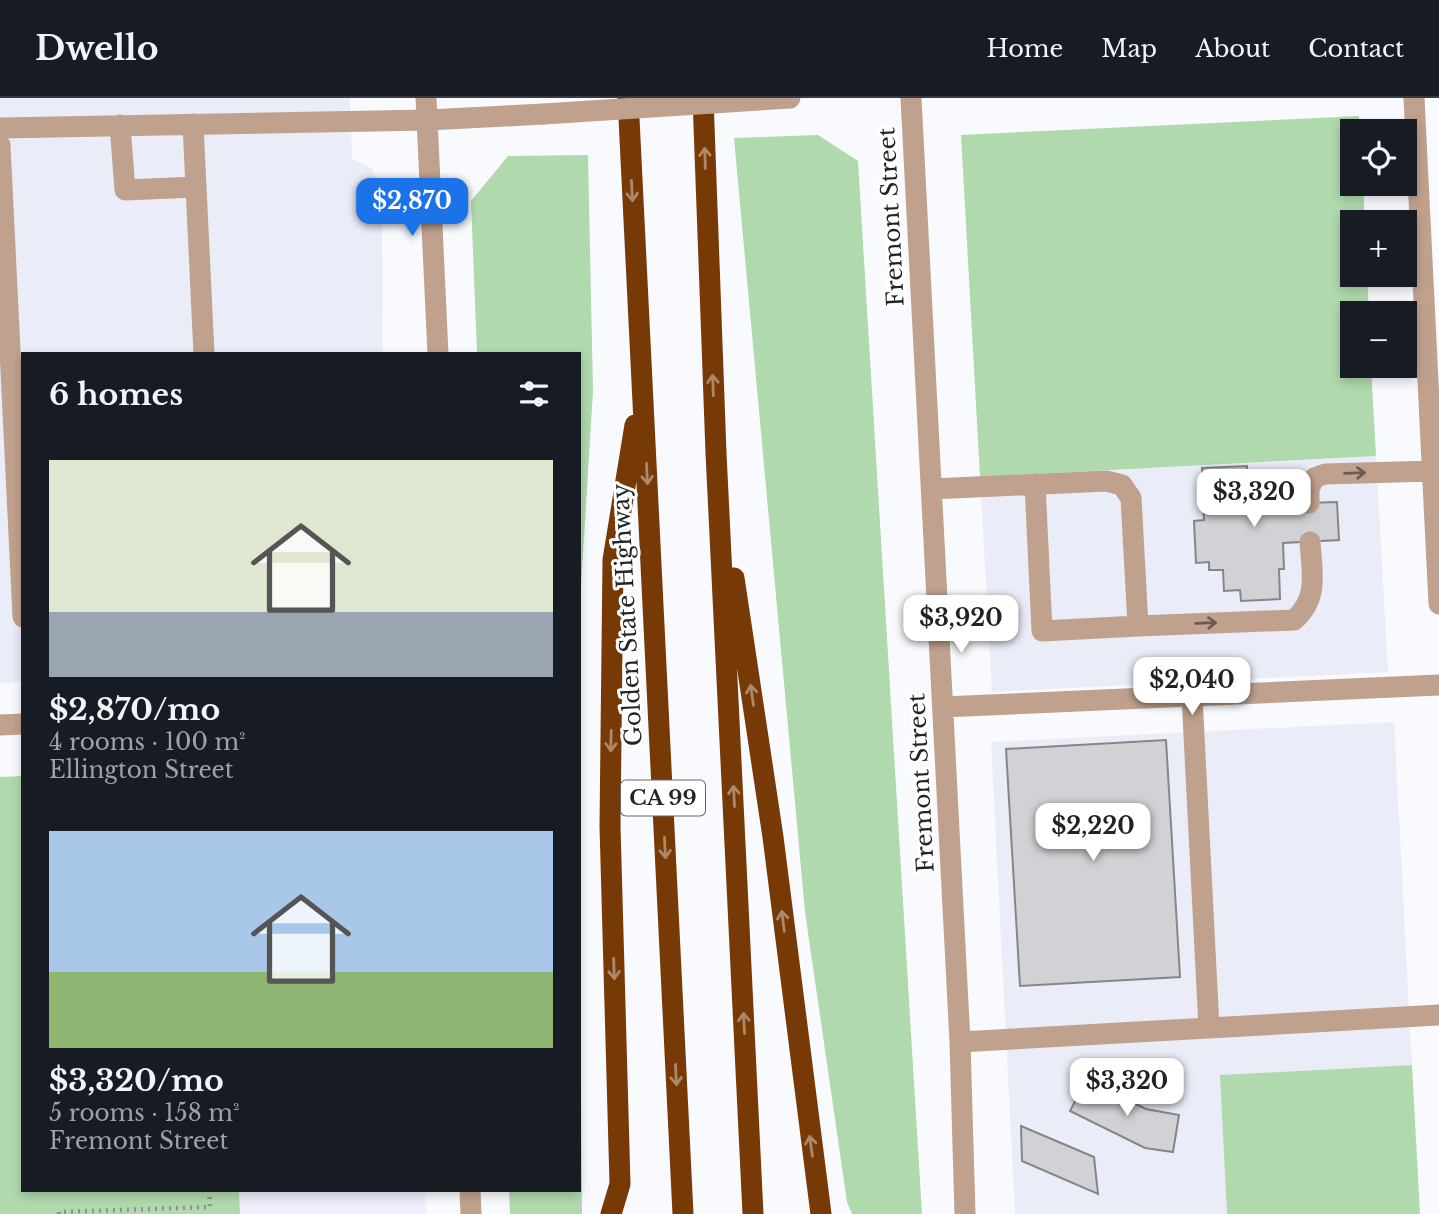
<!DOCTYPE html>
<html lang="en">
<head>
<meta charset="utf-8">
<style>
  :root { --surface:#171b24; --page:#20242c; --text:#f1f3f6; --muted:#9ea1a6; --line:#363941; --accent:#1a73e8 }
  body { margin:0; font-family:"Libre Baskerville",serif; background:var(--page); color:var(--text); height:100vh; display:flex; flex-direction:column; font-size:26px; white-space:nowrap }
  * { box-sizing:border-box; margin:0 }
  p { font-size:23px; color:var(--muted) }
  .icon { flex:none; width:38px; height:38px; fill:none; stroke:currentColor; stroke-width:2; stroke-linecap:round; stroke-linejoin:round }
  .map { position:relative; flex:1; overflow:hidden }
  .side { position:absolute; left:21px; top:254px; width:560px; height:840px; display:flex; flex-direction:column; background:var(--surface); border-radius:0px; box-shadow:0 4px 10px #0003 }
  .side>* { flex:none }
  .fabs { position:absolute; left:1340px; top:21px; display:grid; gap:14px }
  .fabs a { display:grid; place-items:center; width:77px; height:77px; border-radius:0px; background:var(--surface); box-shadow:0 4px 10px #0003; font-size:35px }
  .price { position:absolute; translate:-50% -60px; padding:0 16px; border-radius:14px; background:#fff; color:#222; font-size:23px; line-height:46px; filter:drop-shadow(0 2px 4px #0008) }
  .price::after { content:''; position:absolute; left:50%; top:42px; width:21px; height:16px; margin-left:-10px; background:inherit; clip-path:polygon(0 0,100% 0,50% 100%) }
  .price.on { background:var(--accent); color:#fff }
  ul { padding:0; list-style:none }
  li { display:grid; align-content:center; gap:14px; height:371px; padding:0 28px }
  li span { display:grid; place-items:center; height:217px; border-radius:0px; color:#555 }
  li>.icon { margin-inline-start:auto }
  span .icon { width:126px; height:126px; fill:#fffc; stroke-width:1 }
  li b { font-size:30px }
  h2 { display:flex; justify-content:space-between; align-items:center; height:84px; padding:0 28px; font-size:30px }
  header { display:flex; align-items:center; gap:42px; box-sizing:border-box; height:98px; padding:0 35px; background:var(--surface); border-bottom:2px solid var(--line) }
  header strong { font-size:33px }
  nav { display:flex; gap:38px; margin-inline-start:auto; font-size:24px }
  .map>svg:first-child { display:block }
</style>
</head>
<body>
<header>
<strong>Dwello</strong>
<nav><a>Home</a><a>Map</a><a>About</a><a>Contact</a></nav>
</header>
<div class="map">
<svg width="1439" height="1116" viewBox="0 0 1439 1116">
  <rect width="100%" height="100%" fill="#f9fafd"/>
  <!-- built -->
  <path fill="#eaedf7" d="M0,0h350l2,61 20,9 10,21 1,164 -360,1v328l-23,1z
    M1376,358l12,216 -396,20 -12,-215z
    M1394,624l18,343 -191,10 6,139h-212l-24,-472z"/>
  <!-- education -->
  <path fill="#f0eefc" d="M239,1092h186l1,24h-186z"/>
  <!-- green -->
  <path fill="#b0d9ad" d="M1359,18l1,15h-7v53h10l2,38h-12v53h14l2,38h-16v53h18l5,90 -396,21 -19,-342z
    M818,37l40,26 64,1053h-70l-5,-12 -42,-290 -71,-774z
    M588,57l5,236 -14,228v-265l-102,-1 -6,-152 37,-45z
    M23,678v414h216l1,24h-240v-437z
    M579,741l3,375h-72l-1,-24h70z
    M1412,967l8,149h-193l-7,-139z"/>
  <!-- building -->
  <path fill="#d1d2d5" stroke="#858688" stroke-width="2" d="M1247,368v6l28,-1 1,33 61,-2 2,38 -56,3 1,26h-5l1,30 -39,2 -1,-11 -16,1 -1,-21h-14v-8l-13,1 -2,-42 10,-1 -2,-52z
    M1166,642l14,237 -160,9 -14,-237z
    M1086,982l60,29 33,6 -6,37 -28,-4 -75,-37z
    M1021,1028l73,31 4,37 -76,-33z"/>
  <g fill="none" stroke-linecap="round" stroke-linejoin="round">
    <!-- minor-tunnel -->
    <path stroke="#cecfd2" stroke-width="21" stroke-dasharray="21 10" stroke-linecap="butt" d="M1309,405l1,39"/>
    <!-- path -->
    <path stroke="#919294" stroke-width="4.5" stroke-dasharray="2 5" stroke-linecap="butt" d="M59,1116v-2l151,-5 -1,-17"/>
    <!-- minor -->
    <path stroke="#c0a18d" stroke-width="21" d="M426,0l12,256
      M911,0l49,944 5,172
      M1414,0l25,506
      M193,26l11,230
      M120,27l5,65 71,-3
      M0,30l428,-8 116,-6
      M0,47l23,472
      M932,391l174,-8 16,4 9,13 7,128 -96,5 -7,-147
      M1309,405v-14l5,-11 11,-4 108,-3
      M1138,528l156,-6c25,-22 18,-47 16,-78
      M1192,598l17,332
      M943,609l496,-22
      M0,627l23,-1
      M960,944l479,-27
      M470,1092l1,24"/>
    <!-- highway -->
    <path stroke="#773a06" stroke-width="21" d="M628,0l55,1116
      M703,0l13,355 37,761
      M734,480l39,259 48,377
      M611,1116l9,-30 -10,-358 3,-266 22,-135"/>
    <!-- minor-bridge -->
    <path stroke="#c0a18d" stroke-width="21" d="M544,16l246,-16"/>
  </g>
  <!-- one-way arrows -->
  <defs><path id="oneway-shaft" d="M-6 0H5M1.5-3L5.5 0L1.5 3" fill="none" stroke-width="1.6" stroke-linecap="round" stroke-linejoin="round" transform="scale(1.75)"/></defs>
  <g stroke="#ad896a">
    <use href="#oneway-shaft" transform="translate(705 60) rotate(-92)"/>
    <use href="#oneway-shaft" transform="translate(632 93) rotate(87)"/>
    <use href="#oneway-shaft" transform="translate(713 287) rotate(-92)"/>
    <use href="#oneway-shaft" transform="translate(647 376) rotate(87)"/>
    <use href="#oneway-shaft" transform="translate(752 597) rotate(-98)"/>
    <use href="#oneway-shaft" transform="translate(611 643) rotate(91)"/>
    <use href="#oneway-shaft" transform="translate(734 698) rotate(-93)"/>
    <use href="#oneway-shaft" transform="translate(665 750) rotate(87)"/>
    <use href="#oneway-shaft" transform="translate(783 823) rotate(-97)"/>
    <use href="#oneway-shaft" transform="translate(614 871) rotate(88)"/>
    <use href="#oneway-shaft" transform="translate(744 925) rotate(-93)"/>
    <use href="#oneway-shaft" transform="translate(676 977) rotate(87)"/>
    <use href="#oneway-shaft" transform="translate(811 1048) rotate(-98)"/>
  </g>
  <g stroke="#6a5c54">
    <use href="#oneway-shaft" transform="translate(1355 375) rotate(-2)"/>
    <use href="#oneway-shaft" transform="translate(1206 525) rotate(-2)"/>
  </g>
  <g text-anchor="middle" stroke-width="6" stroke-linejoin="round" paint-order="stroke">
    <!-- shield labels -->
    <rect fill="#fff" stroke="#656666" stroke-width="2" x="621" y="682.5" width="84" height="35" rx="5"/>
    <g font-size="21" font-weight="bold" fill="#232425">
      <text x="663" y="707">CA 99</text>
    </g>
    <!-- street labels -->
    <g font-size="23" fill="#232425" stroke="#fff">
      <text transform="translate(891 119) rotate(-93)" y="8">Fremont Street</text>
      <text transform="translate(627 517) rotate(-93)" y="8">Golden State Highway</text>
      <text transform="translate(921 685) rotate(-93)" y="8">Fremont Street</text>
    </g>
  </g>
</svg>
<div class="fabs">
<a><svg class="icon" aria-label="locate" viewBox="0 0 24 24"><circle cx="12" cy="12" r="6"/><path d="M12 2v4M12 18v4M2 12h4M18 12h4"/></svg></a>
<a>+</a>
<a>−</a>
</div>
<b class="price on" style="left:412px;top:140px">$2,870</b>
<b class="price" style="left:1254px;top:431px">$3,320</b>
<b class="price" style="left:961px;top:557px">$3,920</b>
<b class="price" style="left:1192px;top:619px">$2,040</b>
<b class="price" style="left:1093px;top:765px">$2,220</b>
<b class="price" style="left:1127px;top:1020px">$3,320</b>
<section class="side">
<h2>6 homes<svg class="icon" aria-label="filters" viewBox="0 0 24 24"><path d="M4 7h16M4 17h16"/><circle cx="9" cy="7" r="2"/><circle cx="15" cy="17" r="2"/></svg></h2>
<ul>
<li><span style="background:linear-gradient(#dfe7d0 70%,#9aa5b1 0)"><svg class="icon" aria-label="home" viewBox="0 0 24 24"><path d="M3 11l9-7 9 7M6 9v11h12V9"/></svg></span><div><b>$2,870/mo</b><p>4 rooms · 100 m²</p><p>Ellington Street</p></div></li>
<li><span style="background:linear-gradient(#a9c7e8 65%,#8fb573 0)"><svg class="icon" aria-label="home" viewBox="0 0 24 24"><path d="M3 11l9-7 9 7M6 9v11h12V9"/></svg></span><div><b>$3,320/mo</b><p>5 rooms · 158 m²</p><p>Fremont Street</p></div></li>
</ul>
</section>
</div>
</body>
</html>
